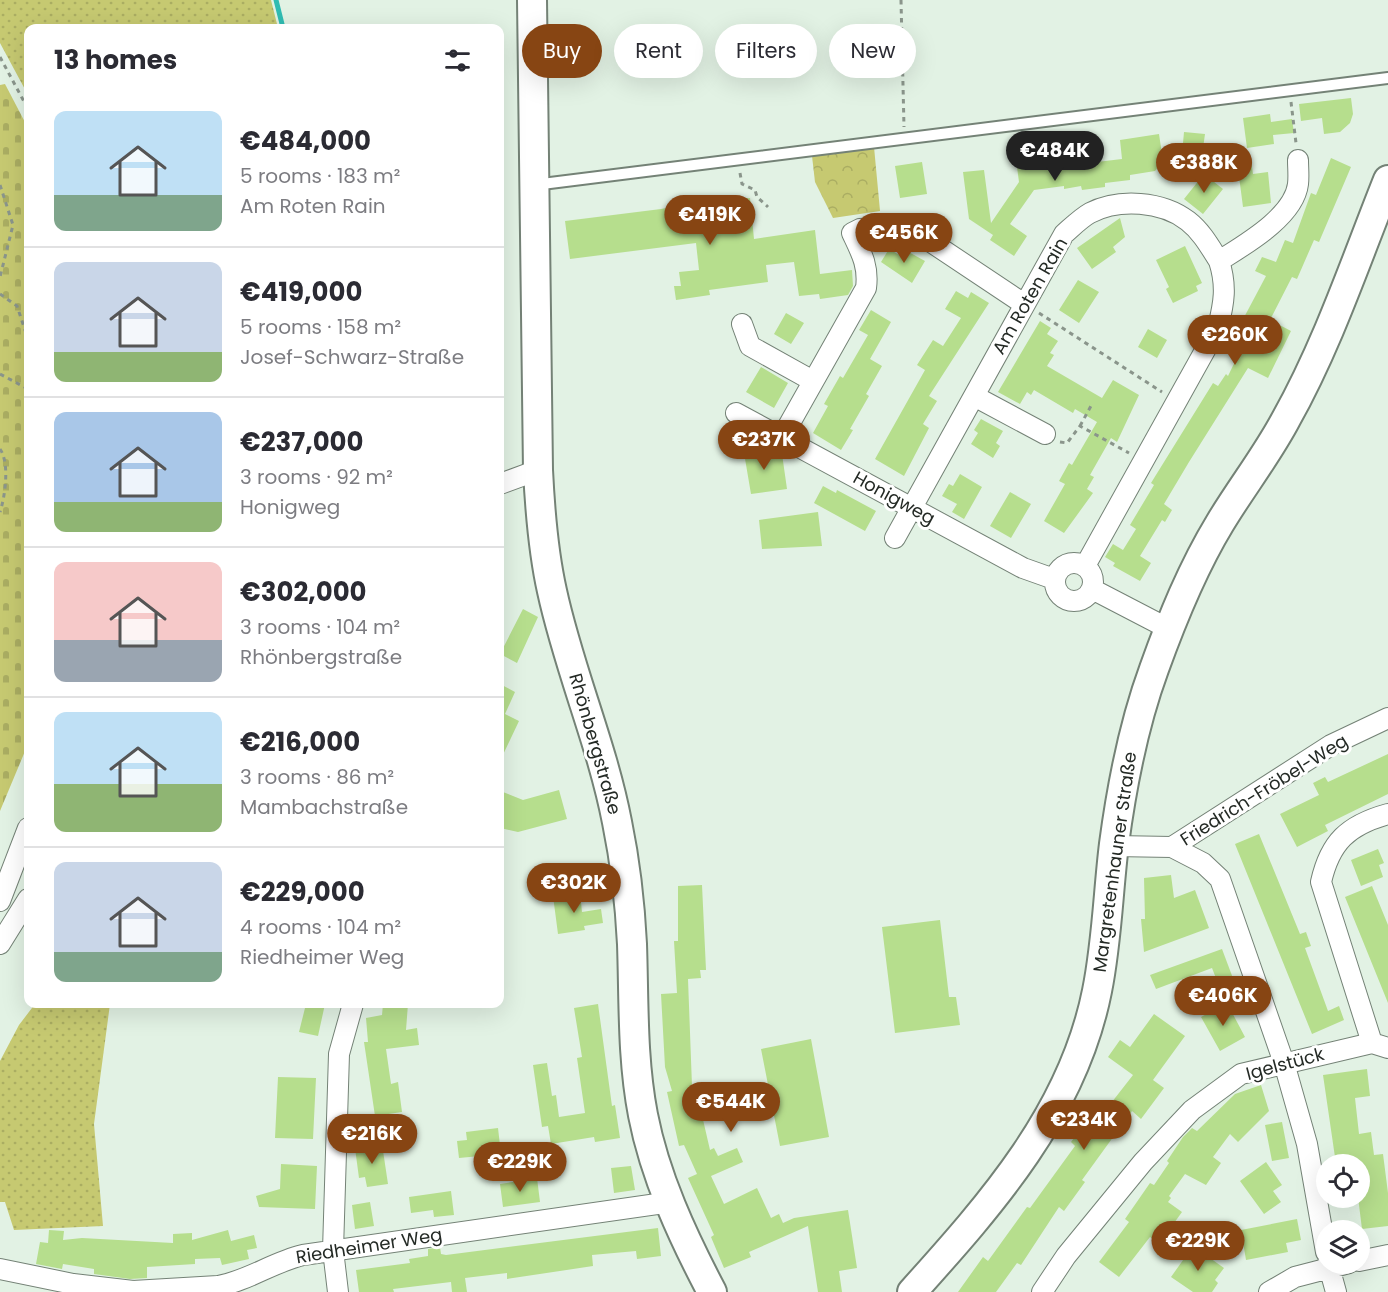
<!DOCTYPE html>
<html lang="en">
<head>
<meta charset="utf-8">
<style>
  :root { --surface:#fff; --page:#f2f2f3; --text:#2b2b33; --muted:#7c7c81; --line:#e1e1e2; --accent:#874513 }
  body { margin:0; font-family:Poppins,sans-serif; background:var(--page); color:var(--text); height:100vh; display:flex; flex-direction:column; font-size:22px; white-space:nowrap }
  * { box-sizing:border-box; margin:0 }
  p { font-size:20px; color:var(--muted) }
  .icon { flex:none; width:33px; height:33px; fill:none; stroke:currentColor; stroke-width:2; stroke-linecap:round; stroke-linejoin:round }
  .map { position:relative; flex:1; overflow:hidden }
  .panel { position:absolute; left:24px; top:24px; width:480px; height:984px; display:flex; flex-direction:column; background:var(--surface); border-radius:12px; box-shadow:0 6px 24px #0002 }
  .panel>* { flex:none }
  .hud { position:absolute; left:522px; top:24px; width:570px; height:54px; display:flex; gap:12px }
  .buttons { position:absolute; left:1316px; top:1154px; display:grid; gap:12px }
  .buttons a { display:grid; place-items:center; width:54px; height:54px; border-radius:50%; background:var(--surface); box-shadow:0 6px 24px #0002; font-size:30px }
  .price { position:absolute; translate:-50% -51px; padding:0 14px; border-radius:21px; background:var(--accent); color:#fff; font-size:20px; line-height:39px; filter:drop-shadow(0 2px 3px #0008) }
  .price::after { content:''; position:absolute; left:50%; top:36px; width:18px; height:14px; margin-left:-9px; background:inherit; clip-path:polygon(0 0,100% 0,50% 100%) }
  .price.on { background:#222; color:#fff }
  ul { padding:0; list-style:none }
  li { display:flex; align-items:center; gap:18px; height:150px; padding:0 30px }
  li+li { border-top:2px solid var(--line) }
  li span { display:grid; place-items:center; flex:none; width:168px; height:120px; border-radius:12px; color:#555 }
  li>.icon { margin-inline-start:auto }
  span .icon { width:72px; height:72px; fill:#fffc; stroke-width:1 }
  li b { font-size:26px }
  h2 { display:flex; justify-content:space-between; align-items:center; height:72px; padding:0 30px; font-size:26px }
  .tag { padding:0 21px; border-radius:27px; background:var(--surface); box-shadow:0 6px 24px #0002; font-size:21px; line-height:54px }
  .tag.on { background:var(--accent); color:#fff }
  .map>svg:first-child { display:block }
</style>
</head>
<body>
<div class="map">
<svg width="1388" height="1292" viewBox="0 0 1388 1292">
  <defs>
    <pattern id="grass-dots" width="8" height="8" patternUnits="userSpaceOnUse" patternTransform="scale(1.5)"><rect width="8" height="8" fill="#c6c971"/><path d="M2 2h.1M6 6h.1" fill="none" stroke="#aaad62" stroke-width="1.8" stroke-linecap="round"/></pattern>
    <pattern id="cemetery-stones" width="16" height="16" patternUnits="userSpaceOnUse" patternTransform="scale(1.5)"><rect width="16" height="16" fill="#c6c971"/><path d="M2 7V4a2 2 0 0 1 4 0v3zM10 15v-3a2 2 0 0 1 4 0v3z" fill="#aaad62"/></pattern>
    <pattern id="park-crowns" width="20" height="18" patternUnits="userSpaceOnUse" patternTransform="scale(1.5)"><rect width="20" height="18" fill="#c6c971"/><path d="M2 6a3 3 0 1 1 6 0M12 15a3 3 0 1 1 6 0" fill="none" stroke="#aaad62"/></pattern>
  </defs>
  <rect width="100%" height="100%" fill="#e2f2e4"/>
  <!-- grass -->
  <path fill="url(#grass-dots)" d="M0,0h271l7,28h-250v67l-28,-52z
    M35,1004h75l-16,120 9,102 -89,4 -9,-28h-5v-141l19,-36z"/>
  <!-- cemetery -->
  <path fill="url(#cemetery-stones)" d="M5,84l23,44v616l-28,67v-726z"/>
  <!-- park -->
  <path fill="url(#park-crowns)" d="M874,147l6,64 -47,7 -18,-36 -3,-26z"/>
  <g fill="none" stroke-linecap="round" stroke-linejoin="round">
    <!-- stream -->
    <path stroke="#30bcb2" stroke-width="5" d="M276,0l7,28"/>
  </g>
  <!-- building -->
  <path fill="#b6de8d" d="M1351,98l2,16 -3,9 -10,9 -16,2 -2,-16 -21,3 -2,-17z
    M1270,114l1,8 21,-3 2,14 -21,2 1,9 -27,4 -4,-30z
    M1184,132l21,2 -3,21 -20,-1z
    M1159,134l4,27 -8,10 -25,4v5l-25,3v4l-23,3 -1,-4 -17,3v-3l-30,4 -24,34 17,12 -13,20 -24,-16 3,-5 -24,-16 -6,-47 21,-2 7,53 28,-41 -4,-30 62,-5 3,17 42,-5 -2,-19z
    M1331,158l20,9 -32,75 -5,-2 -17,39 -5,-2 -22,43 21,11 -23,47 -20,-10 -59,94 -25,42 8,6 -7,12 -3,-2 -22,36 11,7 -11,18 -27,-15 2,-3 -10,-6 8,-13 10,6 13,-21 -6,-4 24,-40 -3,-2 13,-21 49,-79 5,3 8,-12 2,2 15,-31 -11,-5 34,-64 -11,-5 7,-14 14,5 9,-22 8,3 18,-50 5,2z
    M1251,160l2,14 15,-2 3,31 -28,4 -6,-46z
    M922,162l5,32 -27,4 -5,-32z
    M1204,174l19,15 -20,25 -19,-15z
    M730,195v5l20,-2 4,41 61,-9 5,44 32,-4 1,16 -5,9 -28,4 -1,-5 -20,2 -5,-34 -28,3 2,17 -59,8 1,5 -34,5 -2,-14h7l-2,-14 20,-2 -3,-27 -126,16 -5,-38 96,-12z
    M1120,218l5,19 -12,10 3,5 -24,17 -15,-21z
    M1185,246l17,37 -6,3 2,5 -25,12 -7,-14 3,-2 -13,-27z
    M889,249l12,7 4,-6 20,11 -13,22 -31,-21z
    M1078,280l21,12 -20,31 -20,-13z
    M956,291l12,7 3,-6 18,11 -60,93 8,5 -14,23 6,4 -25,48 -29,-17 50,-89 -8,-5 16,-25 10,6 18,-28 -16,-9z
    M871,310l20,12 -21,37 12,7 -16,28 3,2 -19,33 3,1 -12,20 -28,-17 15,-27 -4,-2 16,-28 3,2 25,-43 -9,-5z
    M786,313l18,10 -13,21 -17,-10z
    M1040,321l11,7 -4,6 11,7 -8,12 4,2 -7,11 55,32 11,-18 26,15 -22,47 -6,-4 -21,37 4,2 -7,12 6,4 -29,40 -20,-12 21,-37 -6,-3 10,-18 3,2 25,-43 -22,-13 -2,4 -39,-23 -3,5 -4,-3 -7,12 -22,-12z
    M1148,329l19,11 -10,18 -19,-11z
    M761,367l27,16 -14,25 -28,-16z
    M981,419l22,12 -7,12 4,3 -7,12 -22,-14 7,-11 -4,-3z
    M757,445l1,11 24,-2 5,35 -36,5 -8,-47z
    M960,474l22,13 -18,32 -12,-7 5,-8 -15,-8 7,-12 4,2z
    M823,486l13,7 1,-3 39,21 -11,20 -51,-28z
    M1010,492l21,12 -20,34 -21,-12z
    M818,512l4,34 -60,3 -3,-29z
    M523,609l15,8 -21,46 -17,-9z
    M500,684l15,8 -10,22 14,7 -19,40z
    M1388,754v40l-63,31 3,6 -31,16 -17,-33 39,-19 -6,-12 12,-6 3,5z
    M559,790l8,29 -49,13 -18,-4v-28l3,-8 20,8z
    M1259,834l41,100 6,-2 5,14 -6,2 23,63 11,-5 5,14 -32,14 -77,-190z
    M1378,849l6,14 -5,2 4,12 -22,9 -10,-26z
    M1171,875l3,23 21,-8 14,38 -65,24 -3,-33h4l-1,-41z
    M702,885l4,85h-6l1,8 -13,1 4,107 3,-1 15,65 4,-2 4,8 19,-8 6,14 -32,14 13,28 33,-16 14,30 8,-4 4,9 11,-5 54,-8 9,58 -18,3 3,21h-24l-10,-66 -59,26 2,5 -27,11 -13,-31 3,-2 -26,-57 9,-4 -13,-29 -5,1 -12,-54 5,-1 -7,-24 -4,-73 16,-1 -3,-52h4v-55z
    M1372,886l16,39v78l-43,-106z
    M580,893l2,19 19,-3 2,14 -19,3 1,4 -27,4 -5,-38z
    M940,920l9,77h7l4,28 -65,8 -13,-106z
    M1222,949l12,32 -15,5 -7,-18 -56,21 -6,-14z
    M1227,1003l18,34 -25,14 -19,-34z
    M306,1004h19l-7,32 -19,-4z
    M383,1004h25l-2,26 11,-2 2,17 -33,4 5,35 7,-2 4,30 -27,4 -11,-74h4l-2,-24 16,-3z
    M598,1004l14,102 3,-1 5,33 -25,4 -1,-5 -43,7 -3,-18 -6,1 -9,-62 14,-2 5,33 4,-1 3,22 26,-4 -8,-55 5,-1 -8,-49z
    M1154,1014l31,22 -32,44 11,8 -23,31 -9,-8 -50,69 3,2 -21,29 -5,-4 -38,58 -4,-2 -21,29h-38l25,-35 5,4 39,-54 3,1 45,-62 -4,-4 23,-31 7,5 32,-41 -25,-18 12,-17 10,7z
    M811,1039l18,98 -49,9 -19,-97z
    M1367,1069l3,27 -15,2 4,36 12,-2 3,23 9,-1 5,39v33l-26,3 -4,-32 1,-33h-23l-13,-89z
    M278,1077l38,1 -3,61 -38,-1z
    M1261,1085l8,26 -31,31 -8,-8 -17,23 8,6 -15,22 -21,-11 -16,22 2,2 -3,4 14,10 -23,32 -9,-7 -31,40 -20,-15 30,-40 -4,-3 25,-36 4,2 15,-22 -2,-2 16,-24 9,-9 5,3 38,-37z
    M1282,1122l7,36 -17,3 -7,-36z
    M498,1128l3,26 -42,4 -2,-17 10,-1 -1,-8z
    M382,1144l6,40 -21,3 -2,-10 -6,1 -4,-30z
    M1266,1162l16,23 -9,6 8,11 -17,12 -24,-33z
    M281,1164l36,2 -2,43 -56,-2 -3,-11 24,-7z
    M631,1166l4,24 -21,3 -3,-25z
    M537,1178l3,24 -37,5 -3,-23z
    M451,1191l3,24 -20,2 -1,-7 -22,3 -2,-16z
    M370,1202l4,24 -19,3 -3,-24z
    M1297,1219l4,21 -15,3 2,9 -42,8 -5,-30z
    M658,1228l3,28 -24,3 -1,-8 -44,4 1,11 -86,13v-6l-42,5 2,14h-15l-1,-10 -58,7 1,3h-35l-3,-22 54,-7 -1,-4 19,-3v-7l12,-2 1,7 5,1z
    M49,1230l15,1 -1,9 19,-2 91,5v-9l19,-1v7l36,-10 3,11 23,-6 3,13 -10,2 2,9 -27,6 -2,-7 -25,1v5l-48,3v11l-17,1 -36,-5v-5l-31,-5 -1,5 -26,-5 4,-22 8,1z
    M1193,1246l31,22 -9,12 3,3 -6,9h-19l-22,-15z"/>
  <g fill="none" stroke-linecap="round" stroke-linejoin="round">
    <defs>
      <path id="lane" d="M534,185l854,-107"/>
      <path id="street" d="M742,324l8,22 63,35
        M974,396l71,38
        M736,413l287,155 31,11
        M782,437l84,-149c3,-22 -5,-36 -14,-55l8,-4 47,-3 117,78
        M500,484l38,-14
        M895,538l169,-304c8,-7 17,-16 26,-21 29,-15 72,-12 98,8 14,11 22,26 31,40
        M1055 582a19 19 0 1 1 38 0a19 19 0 1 1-38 0Z
        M1085,566l133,-239c6,-24 9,-41 1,-66 25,-16 75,-44 79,-77 1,-8 0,-16 0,-24
        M1092,589l77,40
        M1114,846l58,1 31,16 17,16 64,184 23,81 19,108
        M1172,847l159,-102 57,-27
        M0,901l28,-73
        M0,944l28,-45
        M1372,1043l-51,-161c9,-40 27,-57 67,-68
        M1359,1261l29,-6
        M1328,1263l8,29
        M0,1269l73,15 60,7 85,-5c30,-5 55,-24 85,-31l368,-53
        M338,1292l-5,-42 6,-196 14,-50
        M1042,1292l24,-36 77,-94 49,-52 49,-36 131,-31 16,5
        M1269,1292l26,-15 54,-14"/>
      <path id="secondary" d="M532,0l6,470c2,41 5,81 14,121 17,79 50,153 65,231 8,39 13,82 15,122 2,58 0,114 11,171 12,62 40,122 69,177
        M912,1292c80,-89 161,-180 185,-301 10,-49 11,-98 17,-147 8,-60 19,-118 40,-175 18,-50 38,-100 66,-146 21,-35 47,-68 66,-104 42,-75 70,-159 102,-239"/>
    </defs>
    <!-- lane casing -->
    <use href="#lane" stroke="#748276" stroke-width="14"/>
    <!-- street casing -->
    <use href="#street" stroke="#748276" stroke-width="22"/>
    <!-- secondary casing -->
    <use href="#secondary" stroke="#748276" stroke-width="32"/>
    <!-- path -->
    <path stroke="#8a958b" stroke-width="3" stroke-dasharray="4.5 4.5" stroke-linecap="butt" d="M901,0l3,127
      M0,57l28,52
      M1291,102l5,41
      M740,173l2,11 13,6 2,7 11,10
      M0,185l13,40 -13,52
      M0,294l17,12 11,33
      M1039,313l123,79
      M0,374l28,15
      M1080,426l12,-22
      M1060,442l7,1 13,-17 49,27
      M0,449c10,14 5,48 0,63"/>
    <!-- lane -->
    <use href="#lane" stroke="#fff" stroke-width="10"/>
    <!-- street -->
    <use href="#street" stroke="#fff" stroke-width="20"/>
    <!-- secondary -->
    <use href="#secondary" stroke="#fff" stroke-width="28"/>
  </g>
  <g text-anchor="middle" stroke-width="6" stroke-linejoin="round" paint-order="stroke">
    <!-- street labels -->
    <g font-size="18" fill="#242a25" stroke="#fff">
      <text transform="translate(1030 296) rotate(-60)" y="6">Am Roten Rain</text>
      <text transform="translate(894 498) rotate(29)" y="6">Honigweg</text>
      <text transform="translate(595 744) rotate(74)" y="6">Rhönbergstraße</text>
      <text transform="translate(1264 790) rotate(-32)" y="6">Friedrich-Fröbel-Weg</text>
      <text transform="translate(1115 862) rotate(-82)" y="6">Margretenhauner Straße</text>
      <text transform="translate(1285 1064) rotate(-15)" y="6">Igelstück</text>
      <text transform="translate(369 1246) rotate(-9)" y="6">Riedheimer Weg</text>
    </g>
  </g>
</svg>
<div class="buttons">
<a><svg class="icon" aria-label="locate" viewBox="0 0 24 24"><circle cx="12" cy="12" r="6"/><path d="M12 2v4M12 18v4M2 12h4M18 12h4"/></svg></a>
<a><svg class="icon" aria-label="layers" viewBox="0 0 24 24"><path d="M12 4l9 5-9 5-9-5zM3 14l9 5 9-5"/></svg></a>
</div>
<b class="price on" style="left:1055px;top:182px">€484K</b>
<b class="price" style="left:1204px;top:194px">€388K</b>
<b class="price" style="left:710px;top:246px">€419K</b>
<b class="price" style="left:904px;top:264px">€456K</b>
<b class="price" style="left:1235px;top:366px">€260K</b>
<b class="price" style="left:764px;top:471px">€237K</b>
<b class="price" style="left:574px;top:914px">€302K</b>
<b class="price" style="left:1223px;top:1027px">€406K</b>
<b class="price" style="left:731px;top:1133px">€544K</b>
<b class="price" style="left:1084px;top:1151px">€234K</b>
<b class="price" style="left:372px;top:1165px">€216K</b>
<b class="price" style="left:520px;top:1193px">€229K</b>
<b class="price" style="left:1198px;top:1272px">€229K</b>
<div class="hud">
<a class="tag on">Buy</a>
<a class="tag">Rent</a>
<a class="tag">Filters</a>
<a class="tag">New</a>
</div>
<section class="panel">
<h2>13 homes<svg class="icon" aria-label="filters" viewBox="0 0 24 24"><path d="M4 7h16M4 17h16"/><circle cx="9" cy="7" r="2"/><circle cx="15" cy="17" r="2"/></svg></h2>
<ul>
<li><span style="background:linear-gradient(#bfe0f5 70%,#7fa58c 0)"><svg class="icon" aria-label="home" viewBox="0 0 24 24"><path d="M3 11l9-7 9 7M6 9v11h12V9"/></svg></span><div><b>€484,000</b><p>5 rooms · 183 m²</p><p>Am Roten Rain</p></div></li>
<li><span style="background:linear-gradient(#c9d6e8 75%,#8fb573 0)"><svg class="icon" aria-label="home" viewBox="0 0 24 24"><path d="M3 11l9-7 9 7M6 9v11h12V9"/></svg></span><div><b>€419,000</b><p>5 rooms · 158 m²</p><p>Josef-Schwarz-Straße</p></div></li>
<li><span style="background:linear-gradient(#a9c7e8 75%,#8fb573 0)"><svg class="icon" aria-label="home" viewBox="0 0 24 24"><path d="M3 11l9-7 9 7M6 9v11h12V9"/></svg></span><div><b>€237,000</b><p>3 rooms · 92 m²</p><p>Honigweg</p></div></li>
<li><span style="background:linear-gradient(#f6c9c9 65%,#9aa5b1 0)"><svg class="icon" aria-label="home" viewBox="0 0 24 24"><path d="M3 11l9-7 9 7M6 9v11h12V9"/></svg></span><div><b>€302,000</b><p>3 rooms · 104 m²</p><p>Rhönbergstraße</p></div></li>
<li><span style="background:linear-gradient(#bfe0f5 60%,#8fb573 0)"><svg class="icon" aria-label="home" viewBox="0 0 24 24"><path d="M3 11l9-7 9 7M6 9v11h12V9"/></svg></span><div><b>€216,000</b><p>3 rooms · 86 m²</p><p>Mambachstraße</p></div></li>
<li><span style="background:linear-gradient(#c9d6e8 75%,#7fa58c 0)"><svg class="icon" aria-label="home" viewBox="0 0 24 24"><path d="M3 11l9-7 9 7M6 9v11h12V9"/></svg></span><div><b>€229,000</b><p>4 rooms · 104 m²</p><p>Riedheimer Weg</p></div></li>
</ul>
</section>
</div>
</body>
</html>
